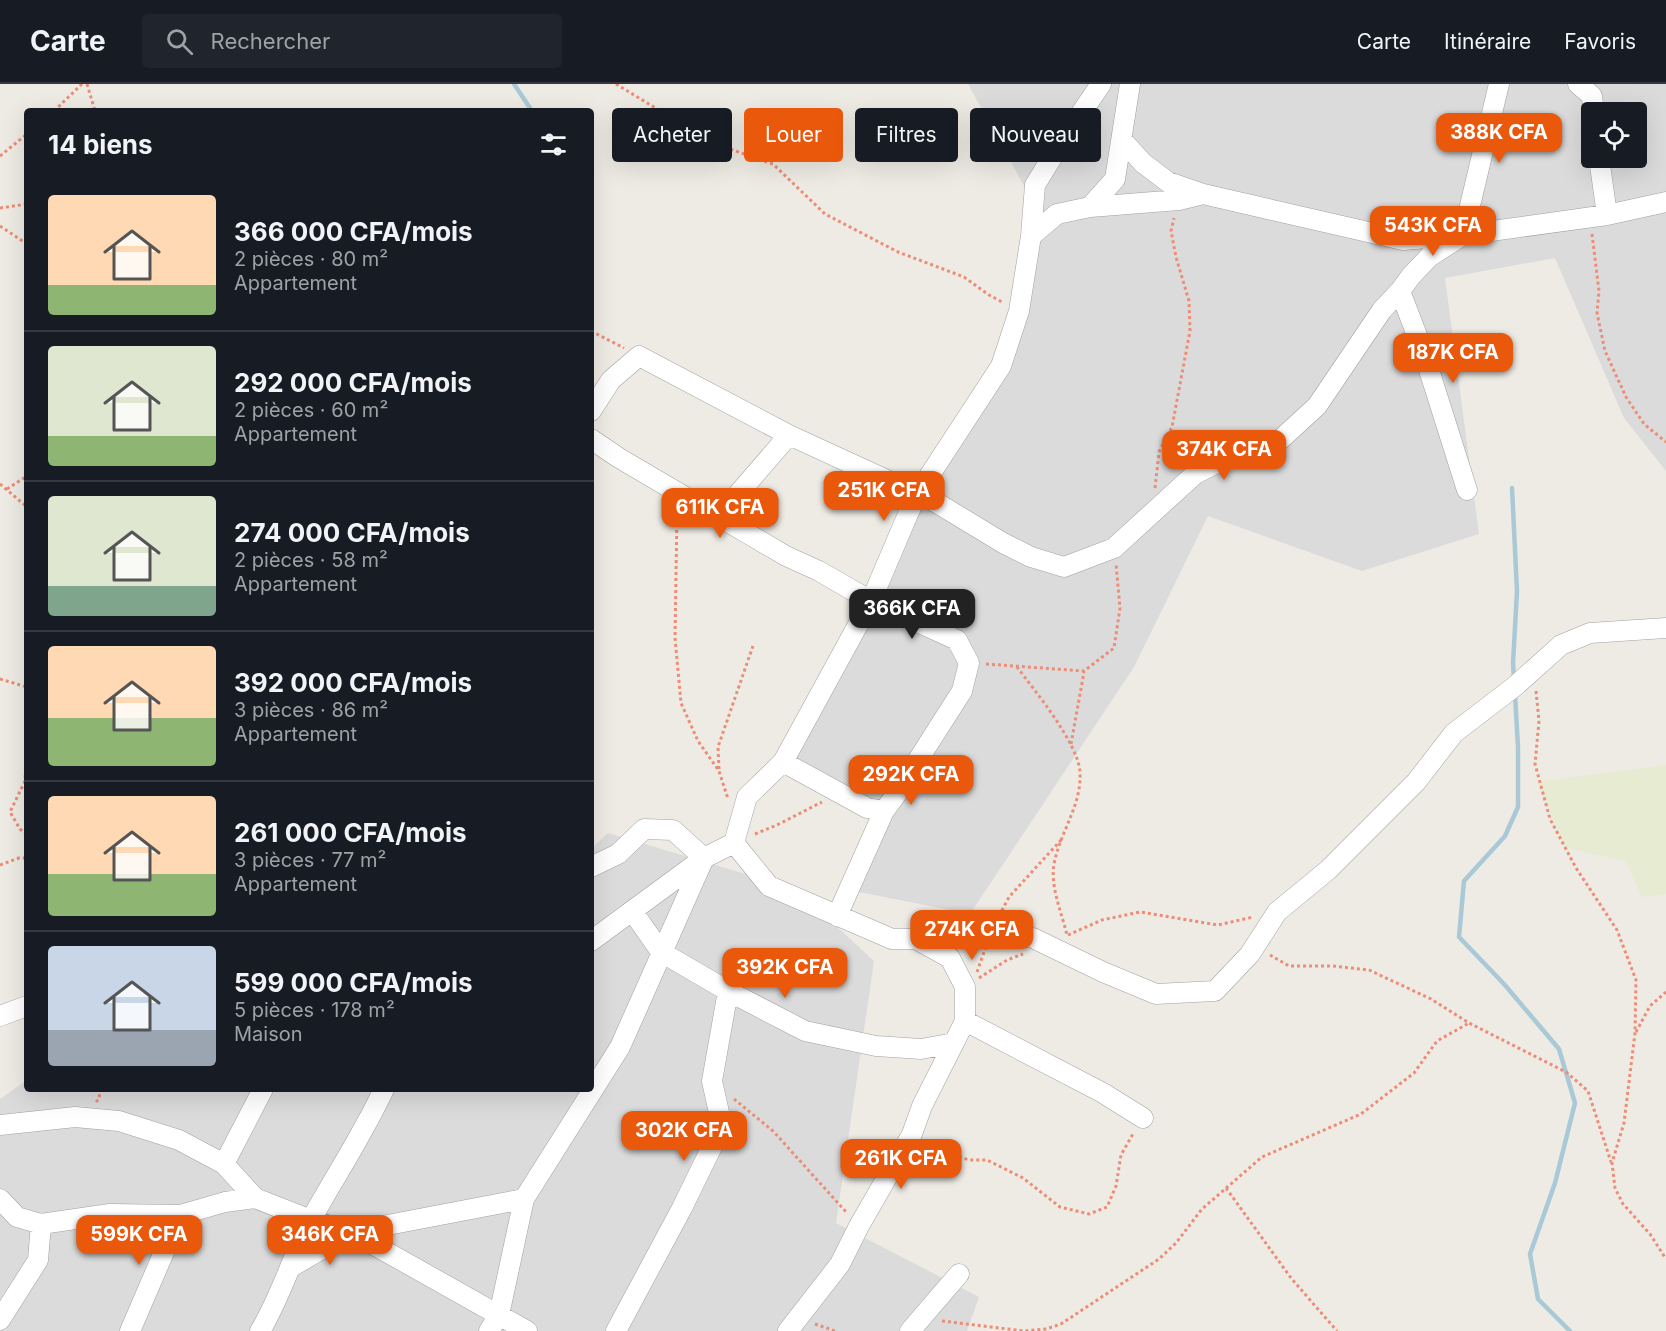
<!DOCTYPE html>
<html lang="fr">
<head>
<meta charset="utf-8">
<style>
  :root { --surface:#171b24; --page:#20242c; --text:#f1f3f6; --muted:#9ea1a6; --line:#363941; --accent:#ea580c }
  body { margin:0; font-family:Inter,sans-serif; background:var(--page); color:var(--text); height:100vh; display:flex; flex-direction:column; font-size:22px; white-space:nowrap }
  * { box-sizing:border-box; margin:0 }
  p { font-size:20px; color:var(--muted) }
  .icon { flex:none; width:33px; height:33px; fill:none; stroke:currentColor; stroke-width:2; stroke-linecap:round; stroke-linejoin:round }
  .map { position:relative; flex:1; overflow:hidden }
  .sheet { position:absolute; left:24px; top:24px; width:570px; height:984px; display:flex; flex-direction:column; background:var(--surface); border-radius:6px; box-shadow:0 6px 24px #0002 }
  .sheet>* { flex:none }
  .top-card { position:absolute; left:612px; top:24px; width:570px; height:54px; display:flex; gap:12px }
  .tools { position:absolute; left:1581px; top:18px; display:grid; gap:12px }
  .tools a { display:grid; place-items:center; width:66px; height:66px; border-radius:6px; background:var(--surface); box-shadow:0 6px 24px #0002; font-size:30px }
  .price { position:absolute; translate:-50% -51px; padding:0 14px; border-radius:12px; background:var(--accent); color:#fff; font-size:20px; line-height:39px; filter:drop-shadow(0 2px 3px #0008) }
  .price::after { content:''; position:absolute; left:50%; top:36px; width:18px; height:14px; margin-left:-9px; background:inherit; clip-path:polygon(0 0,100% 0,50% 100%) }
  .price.current { background:#222; color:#fff }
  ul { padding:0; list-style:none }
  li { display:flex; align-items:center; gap:18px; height:150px; padding:0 24px }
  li+li { border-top:2px solid var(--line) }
  li span { display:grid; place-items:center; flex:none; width:168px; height:120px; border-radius:6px; color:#555 }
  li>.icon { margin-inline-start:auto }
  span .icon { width:72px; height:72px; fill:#fffc; stroke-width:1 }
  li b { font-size:26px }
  h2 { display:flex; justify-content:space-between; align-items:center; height:72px; padding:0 24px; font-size:26px }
  .chip { padding:0 21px; border-radius:6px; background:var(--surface); box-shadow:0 6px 24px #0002; font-size:21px; line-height:54px }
  .chip.current { background:var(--accent); color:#fff }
  header { display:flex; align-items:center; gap:36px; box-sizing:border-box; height:84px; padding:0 30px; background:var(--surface); border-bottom:2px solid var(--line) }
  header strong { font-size:28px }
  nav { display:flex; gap:33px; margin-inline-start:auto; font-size:21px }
  .search { width:420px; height:54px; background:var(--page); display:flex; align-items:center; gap:15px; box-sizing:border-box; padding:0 21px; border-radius:6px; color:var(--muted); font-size:22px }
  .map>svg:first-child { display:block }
</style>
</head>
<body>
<header>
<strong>Carte</strong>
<div class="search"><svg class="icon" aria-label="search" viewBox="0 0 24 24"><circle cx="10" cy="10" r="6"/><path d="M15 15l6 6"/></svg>Rechercher</div>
<nav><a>Carte</a><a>Itinéraire</a><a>Favoris</a></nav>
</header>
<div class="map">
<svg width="1666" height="1247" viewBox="0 0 1666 1247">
  <rect width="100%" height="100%" fill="#eeebe4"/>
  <!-- residential -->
  <path fill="#dbdbdb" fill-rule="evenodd" d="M968,0h698v387l-42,-53 -69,-160 -110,20 34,256 -117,37 -154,-55 -74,151 -164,247 -116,-23 32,-85 -96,-48 135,-265 78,-120 25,-180zM1592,28h44v46h-44z
    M608,749l188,56 78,72 -38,262 143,74 -12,34h-967v-232l27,-19v9h564v-240z"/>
  <!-- farmland -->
  <path fill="#e7ebd1" d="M1666,681v129l-24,3 -16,-36 -61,-13 -28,-66z"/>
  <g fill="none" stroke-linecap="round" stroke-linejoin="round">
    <!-- stream -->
    <path stroke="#a9c9d7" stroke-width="4.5" d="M514,0l18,27
      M1512,404l5,103 -4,72 1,17
      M1515,611l3,52v60l-13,29 -41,45 -5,56 45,47 55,65 16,54 -20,80 -25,71 8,45 32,32"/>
    <defs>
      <path id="minor" d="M1578,0l14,12 2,16
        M1122,56l21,23 25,19 35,12 200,46 60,-5 144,-20 59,-13
        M1599,74l8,57
        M1090,123l89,-7 24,-6
        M1031,152l4,-51 29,-47 37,-54
        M1400,207l23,60 44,139
        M591,327l20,-31 28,-24 150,79 148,68 66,40 28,14 33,10 50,-19 81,-74 45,-23 41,-12 36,-33 65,-96 18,-19 11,-15 18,-19 34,-22 36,-151
        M591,355l28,19 167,98 33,15 52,30 86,39 12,23 -7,28 -67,105 -11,15 -17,-3 -84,-46
        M719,432l70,-81
        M734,759l35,43 123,53h24l43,-15 74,14 70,34 53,22 59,-3 35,-37 27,-42 51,-42 88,-88 38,-49 60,-46 47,-42 29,-12 76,-5
        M633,828l28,40 67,39 77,40 71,15 45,3 33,-6
        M837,832l47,-105
        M591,857l113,-83 30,-15 13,-46 36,-35 88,-161 37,-87 10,-21 83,-127 18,-55 12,-75 26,-22 33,-7 25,-28 15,-95
        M0,932l27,-10
        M965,937l138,72 40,25
        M0,1041l75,-8 44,4 60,19 45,24 31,34
        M224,1080l39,-75
        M0,1115l17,18 24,7 69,-10 70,1 45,-13 30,-4 56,22 40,12 176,99
        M291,1183l60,-35 173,-33
        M0,1236l38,-60 3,-36
        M130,1247l50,-116
        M260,1247c22,-36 33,-77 52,-113 24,-43 51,-84 72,-129
        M489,1247l10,-16 25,-116 96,-152 84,-189 -31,-28 -29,-1 -26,25 -27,13
        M616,1247l66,-123 40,-82 -10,-45 16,-90
        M788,1247l52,-67 19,-38 53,-92 10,-28 43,-85v-34l-15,-29 -34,-19
        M910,1247l49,-57"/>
    </defs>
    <!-- minor casing -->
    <use href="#minor" stroke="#a1a1a1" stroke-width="21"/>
    <!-- path -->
    <path stroke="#ec8d77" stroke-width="3" stroke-dasharray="3 3" stroke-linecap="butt" d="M87,0l8,27
      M616,0l97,59 60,21 52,50 73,38 66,25 25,18 15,8
      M54,27l28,-27
      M0,72l27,-22
      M0,124l27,-4
      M0,142l27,18
      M1592,150l7,57 -2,22 8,38 21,46 18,27 22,18
      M591,247l33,17
      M0,400l27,23
      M1155,404l4,-36 13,-25 18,-96 -1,-30 -13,-44 -5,-26 3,-13
      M7,405l20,-13
      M677,428l-2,126 6,65 17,38 21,30 9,28
      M986,580l98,7 30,-23 6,-40 -4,-44
      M1017,583c18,24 61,76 63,105 2,33 -20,60 -26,92 -4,22 8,50 13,71
      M0,595l27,8
      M1536,607l3,30 -4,43 15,55 26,49 41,62 19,50 -1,53 -11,90 -12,40 3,25 8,16 27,30 16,25
      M1071,660l13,-72
      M27,661l-2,36 -15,31 10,17 7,6
      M719,685l-1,-22 36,-104
      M755,750l22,-9 45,-23
      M0,781l19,-7h8
      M999,832l10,-19 52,-57
      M1068,851l34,-15 38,-8 78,13 35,-8
      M1270,871l19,11h44l36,4 62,29 38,24 97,49 22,19 23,71
      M977,888l10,-28
      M979,894l28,-18 16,-6
      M1636,948l14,-26 16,-14
      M734,1015l39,32 74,82
      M96,1018l3,-3 1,-10
      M926,1059l16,10 28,7h17l36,18 37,29 29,7 18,-7 9,-21 5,-31 13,-23
      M1226,1104l65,90 46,53
      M942,1237l82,10 22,-2 15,-5 98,-65 17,-16 26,-34 60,-52 99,-43 53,-41 23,-32 32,-18
      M815,1240l20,7"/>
    <!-- minor -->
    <use href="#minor" stroke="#fff" stroke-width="20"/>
  </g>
</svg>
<div class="tools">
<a><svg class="icon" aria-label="locate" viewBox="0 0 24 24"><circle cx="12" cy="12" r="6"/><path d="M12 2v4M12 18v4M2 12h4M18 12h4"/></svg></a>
</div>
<b class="price" style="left:1499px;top:80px">388K CFA</b>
<b class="price" style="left:1433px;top:173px">543K CFA</b>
<b class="price" style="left:1453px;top:300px">187K CFA</b>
<b class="price" style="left:1224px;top:397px">374K CFA</b>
<b class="price" style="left:884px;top:438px">251K CFA</b>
<b class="price" style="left:720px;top:455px">611K CFA</b>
<b class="price current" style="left:912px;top:556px">366K CFA</b>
<b class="price" style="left:911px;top:722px">292K CFA</b>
<b class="price" style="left:972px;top:877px">274K CFA</b>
<b class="price" style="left:785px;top:915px">392K CFA</b>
<b class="price" style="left:684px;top:1078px">302K CFA</b>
<b class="price" style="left:901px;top:1106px">261K CFA</b>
<b class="price" style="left:139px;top:1182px">599K CFA</b>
<b class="price" style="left:330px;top:1182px">346K CFA</b>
<div class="top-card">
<a class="chip">Acheter</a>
<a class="chip current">Louer</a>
<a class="chip">Filtres</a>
<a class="chip">Nouveau</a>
</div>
<section class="sheet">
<h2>14 biens<svg class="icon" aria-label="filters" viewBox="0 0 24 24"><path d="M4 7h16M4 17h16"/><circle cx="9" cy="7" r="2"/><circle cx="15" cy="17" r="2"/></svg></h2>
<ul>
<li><span style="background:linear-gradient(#ffd9b3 75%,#8fb573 0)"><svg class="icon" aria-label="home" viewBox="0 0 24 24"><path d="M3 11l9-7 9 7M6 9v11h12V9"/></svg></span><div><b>366 000 CFA/mois</b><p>2 pièces · 80 m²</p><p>Appartement</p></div></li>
<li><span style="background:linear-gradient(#dfe7d0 75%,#8fb573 0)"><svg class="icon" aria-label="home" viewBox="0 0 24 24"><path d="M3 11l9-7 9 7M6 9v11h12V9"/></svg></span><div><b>292 000 CFA/mois</b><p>2 pièces · 60 m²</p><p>Appartement</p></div></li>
<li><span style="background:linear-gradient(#dfe7d0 75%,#7fa58c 0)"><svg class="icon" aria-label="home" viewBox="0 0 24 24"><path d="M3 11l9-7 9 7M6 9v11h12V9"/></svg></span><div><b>274 000 CFA/mois</b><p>2 pièces · 58 m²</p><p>Appartement</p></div></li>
<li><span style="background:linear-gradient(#ffd9b3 60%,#8fb573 0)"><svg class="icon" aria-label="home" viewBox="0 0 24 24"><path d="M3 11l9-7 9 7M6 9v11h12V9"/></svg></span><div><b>392 000 CFA/mois</b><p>3 pièces · 86 m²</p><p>Appartement</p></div></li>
<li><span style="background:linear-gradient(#ffd9b3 65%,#8fb573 0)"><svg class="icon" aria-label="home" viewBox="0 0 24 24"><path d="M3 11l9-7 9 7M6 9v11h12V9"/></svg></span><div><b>261 000 CFA/mois</b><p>3 pièces · 77 m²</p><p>Appartement</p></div></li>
<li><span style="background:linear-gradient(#c9d6e8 70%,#9aa5b1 0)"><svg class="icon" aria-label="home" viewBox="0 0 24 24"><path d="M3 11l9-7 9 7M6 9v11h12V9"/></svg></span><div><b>599 000 CFA/mois</b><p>5 pièces · 178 m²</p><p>Maison</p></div></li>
</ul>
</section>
</div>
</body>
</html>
